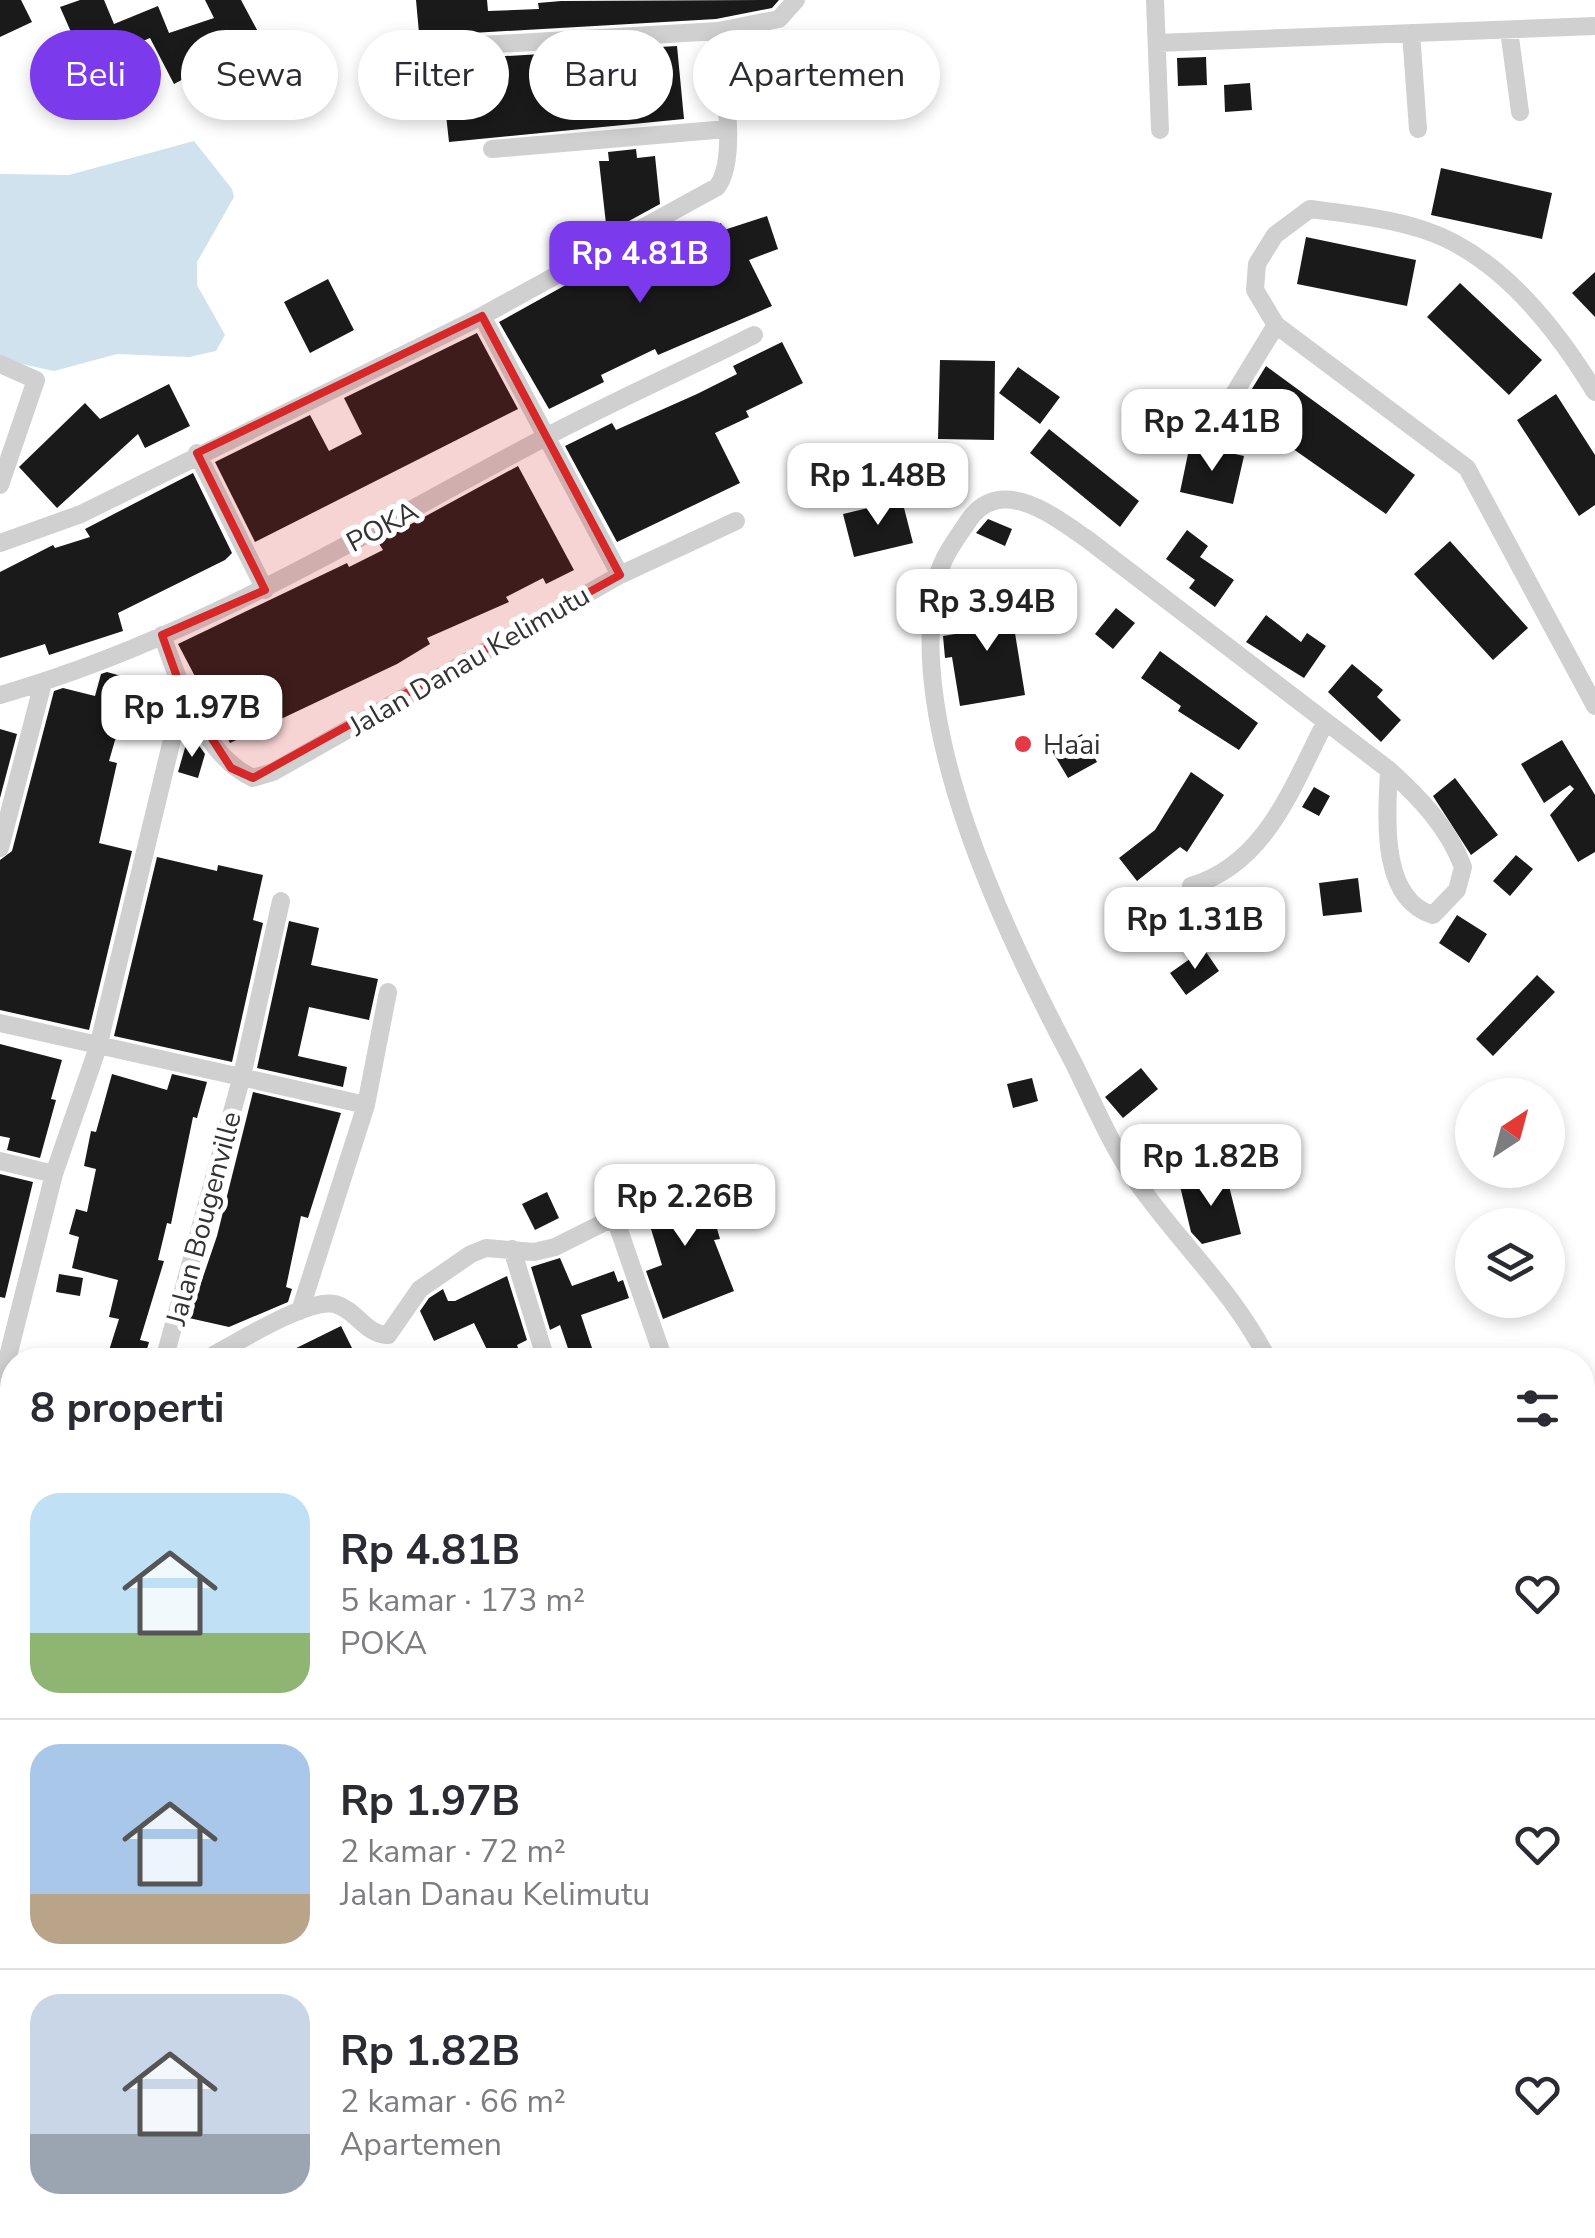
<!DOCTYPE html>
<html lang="id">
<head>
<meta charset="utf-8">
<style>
  :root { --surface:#fff; --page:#f2f2f3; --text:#2b2b33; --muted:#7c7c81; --line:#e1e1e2; --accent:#7c3aed }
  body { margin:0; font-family:"Nunito Sans",sans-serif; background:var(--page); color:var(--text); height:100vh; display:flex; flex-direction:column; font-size:38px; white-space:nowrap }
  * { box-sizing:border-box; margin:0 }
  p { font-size:32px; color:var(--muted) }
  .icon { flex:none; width:55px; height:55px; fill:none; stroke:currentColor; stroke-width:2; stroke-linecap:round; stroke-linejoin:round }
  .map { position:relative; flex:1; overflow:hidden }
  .details { position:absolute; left:0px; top:1348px; width:1595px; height:892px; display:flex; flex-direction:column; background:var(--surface); border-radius:40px 40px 0 0; box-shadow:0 5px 15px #0003 }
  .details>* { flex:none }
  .top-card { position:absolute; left:30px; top:30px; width:1000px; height:90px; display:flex; gap:20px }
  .needle { width:65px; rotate:36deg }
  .buttons { position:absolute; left:1455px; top:1078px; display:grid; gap:20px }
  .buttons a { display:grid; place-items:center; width:110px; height:110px; border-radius:50%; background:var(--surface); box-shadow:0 5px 15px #0003; font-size:50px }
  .price { position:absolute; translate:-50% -85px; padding:0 22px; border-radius:20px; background:#fff; color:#222; font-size:32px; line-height:65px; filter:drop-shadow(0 2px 5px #0008) }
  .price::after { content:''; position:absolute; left:50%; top:60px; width:30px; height:22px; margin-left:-15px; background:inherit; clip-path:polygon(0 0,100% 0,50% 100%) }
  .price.selected { background:var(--accent); color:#fff }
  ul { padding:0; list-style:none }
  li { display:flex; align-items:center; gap:30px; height:250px; padding:0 30px }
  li+li { border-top:2px solid var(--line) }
  li span { display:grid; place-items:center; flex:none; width:280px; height:200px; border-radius:30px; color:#555 }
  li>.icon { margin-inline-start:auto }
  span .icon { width:120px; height:120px; fill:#fffc; stroke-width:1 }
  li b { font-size:42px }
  h2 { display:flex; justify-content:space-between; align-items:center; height:120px; padding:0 30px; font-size:42px }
  .pill { padding:0 35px; border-radius:45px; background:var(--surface); box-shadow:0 5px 15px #0003; font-size:35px; line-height:90px }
  .pill.selected { background:var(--accent); color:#fff }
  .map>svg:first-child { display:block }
</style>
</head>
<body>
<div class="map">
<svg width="1595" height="2238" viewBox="0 0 1595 2238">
  <rect width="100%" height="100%" fill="#fff"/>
  <!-- water -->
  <path fill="#cfe2ee" d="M194,141l38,48 2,8 -37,65v23l28,50 -9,16 -27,6 -72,-3 -63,17 -54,-12v-185l69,1z"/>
  <!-- building -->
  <path fill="#1a1a1a" d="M0,0h21l11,22 -32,15z
    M80,0h24l10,24 44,-18 11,27 45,-15 -9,-18h36l29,54 -30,16 -9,-16 -57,30 -24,-46 -64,28 -26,-59z
    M416,0h71l1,11 51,-2 -1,-6 23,-2 218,-1 -7,8 -56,11 -278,16 -19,-2z
    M301,36l12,27 -28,12 -12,-27z
    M677,46l7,73 -235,23 -9,-82z
    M1206,57l1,28 -29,1 -1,-28z
    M771,58l2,23 -27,2 -2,-23z
    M1250,83l2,27 -27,2 -1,-27z
    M636,149l1,9 18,-2 5,48 -53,29 -8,-72h10l-1,-9z
    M1441,168l111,25 -10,46 -111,-24z
    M767,216l11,33 -29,11 23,46 -114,49 -3,-6 -54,26 3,7 -55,27 -50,-87 164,-91v7l24,-11 5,10 29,-14 3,7z
    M1306,237l110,23 -9,46 -110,-22z
    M1595,272v45l-23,-24z
    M328,279l26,51 -44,23 -26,-51z
    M1460,283l82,77 -33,35 -82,-78z
    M477,333l41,76 -263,133 -40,-80 95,-47 19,36 33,-17 -18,-36z
    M782,342l21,41 -57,28 3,6 -34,16 25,50 -123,59 -52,-96 47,-23 4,7 81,-36 40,-20 -4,-8z
    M940,360l55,1 -1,79 -56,-1z
    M1266,366l149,109 -29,39 -120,-84 -4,5 -23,-16v-9z
    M1018,367l42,30 -20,27 -41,-31z
    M169,384l21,42 -45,22 -7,-14 -81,74 -38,-41 66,-64 15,16z
    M1556,394l39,61v50l-16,11 -62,-96z
    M1049,429l90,72 -19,26 -90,-74z
    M1190,444l54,12 -11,48 -53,-12z
    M518,466l56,104 -28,14 -3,-6 -37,19 3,5 -82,36 3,6 -33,20 -167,79 -52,-99 169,-81 2,4 34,-17 -5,-8z
    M193,473l39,80 -7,7 -107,53 5,18 -74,24 -4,-11 -45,14v-86l53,-27 2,3 35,-11 -5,-8z
    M902,500l11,43 -59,14 -11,-43z
    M988,519l24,10 -7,17 -29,-13z
    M1187,530l21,16 -8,11 34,23 -19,27 -26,-19 6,-8 -29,-21z
    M1450,541l78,87 -35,32 -79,-86z
    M1009,596l16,99 -65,11 -8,-49 -7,1 -2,-22 30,-5 -5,-29z
    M1116,608l19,15 -22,26 -18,-15z
    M1266,615l35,27 6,-9 19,13 -22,32 -58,-36z
    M1160,651l98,72 -19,27 -61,-39 3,-5 -40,-28z
    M1352,664l31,26 -6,7 24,23 -20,22 -53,-50z
    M107,672l39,11 -11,37 -13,-4 -13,45 8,2 -18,80 33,8 -43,179 -89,-20v-150l12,-9 42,-160 9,-3 32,8 6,-22z
    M0,729l17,5 -17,64z
    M1082,734l15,28 -29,16 -16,-27z
    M1562,740l33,55v57l-17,10 -28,-47 24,-26 -4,-4 -26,18 -23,-39z
    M187,741l11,3 7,10 -7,24 -20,-6z
    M1191,772l33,23 -37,57 -7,-5 -43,34 -18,-23 36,-28z
    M1455,778l43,57 -27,20 -38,-59z
    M1314,787l16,9 -11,20 -17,-9z
    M1516,855l17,14 -23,27 -17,-15z
    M157,857l60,14 1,-6 45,10 -10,45 10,3 -31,139 -118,-26z
    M1358,878l4,34 -39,4 -4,-33z
    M1457,915l30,19 -18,29 -30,-20z
    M289,921l30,7 -8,37 67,14 -9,41 -60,-13 -11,49 49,11 -4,20 -86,-19z
    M1204,949l15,22 -33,24 -16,-22z
    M1537,975l18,17 -62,64 -17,-17z
    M0,1044l62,16 -11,39 5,1 -16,58 -33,-8 3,-12 -10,-2z
    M1141,1068l17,21 -35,29 -18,-21z
    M112,1074l55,16 5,-16 35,8 -10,36 -4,-1 -22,107 -4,-1 -9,37 6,1 -24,79 9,2 -5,18h-38l13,-41 -10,-2 9,-37 -46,-12 7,-31 -10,-3 7,-25 11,3 9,-43 -12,-3 7,-35 5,1z
    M1032,1078l6,23 -25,7 -6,-24z
    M253,1092l88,21 -33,105 -7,-2 -15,71 6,2 -4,13 -59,25 -40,-9 28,-82z
    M685,1170l14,45 13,-4 8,28 -6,1 20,51 -71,28 -17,-48 16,-6 -11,-36 10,-3 -14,-44z
    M0,1174l33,8 -28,116 -5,-1z
    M1226,1174l15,60 -39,10 -11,-12 -11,-46z
    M547,1192l12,26 -24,12 -13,-26z
    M560,1258l12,28 42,-15 4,11 5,-2 6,18 -48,17 15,45h-24l-12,-35 -10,5 -19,-63z
    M59,1274l24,4 -3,18 -24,-4z
    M507,1276l20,64 -10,5 5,15h-30l-18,-37 -40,18 -14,-30 9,-13 14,-9 5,12h7z
    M341,1326l17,34h-86z"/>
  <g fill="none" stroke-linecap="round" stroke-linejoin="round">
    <!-- minor -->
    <path stroke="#d0d0d0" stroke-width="18" d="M1155,0l5,130
      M1509,30l11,82
      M1411,33l7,96
      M1157,43l438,-17
      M430,48l288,-17 61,-12 17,-19
      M492,149l235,-20
      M482,316l138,259
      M0,364l36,16 -36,105
      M1595,392c-39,-64 -97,-138 -171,-162 -36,-12 -76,-16 -114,-21l-35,26 -18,29 -2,26 21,35 191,143 128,238
      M1228,435l-2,-28 50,-82
      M197,453l68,137
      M0,543l81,-29 401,-198 235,-129c23,-30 4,-118 1,-156
      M162,635c18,50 41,120 91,143l20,-6 347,-197 116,-54
      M0,695c194,-55 365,-163 542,-256 70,-37 142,-69 212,-104
      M0,848l43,-165
      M1191,886c75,-22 101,-99 134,-163
      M0,1023l366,82 -66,206
      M366,1105l22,-113
      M0,1161l54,13
      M512,1249l34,111
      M164,1360l78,-284 39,-175
      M204,1360c28,-14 102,-62 131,-56 22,6 29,30 53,31l32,-46 51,-35 15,-6 48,4 21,-5 54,-27 8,4 47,136
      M1268,1360c-34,-69 -91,-119 -134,-182 -25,-36 -43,-81 -63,-120 -67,-127 -167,-333 -134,-479 5,-22 20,-41 32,-59 32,-46 86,-3 118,19l302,231c31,28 59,57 74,97l-6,23 -24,25c-54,-16 -46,-100 -44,-145
      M0,1388l54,-214 44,-127 85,-353
      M0,1437l12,1
      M0,2080l8,55 4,103
      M499,2228l1,10"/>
    <!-- trunk -->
    <path stroke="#a2a2a2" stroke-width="30" d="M1582,1857l13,-6
      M1582,1896l13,-5
      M527,2238l61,-10
      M716,2238l39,-10"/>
  </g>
  <!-- marked area -->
  <path fill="#d62828" fill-opacity="0.2" stroke="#d62828" stroke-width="8" stroke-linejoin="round" d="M482,316l138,259 -367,203 -22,-10 -48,-74 -21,-59 103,-45 -68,-137z"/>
  <!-- markers -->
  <circle fill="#e63946" stroke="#fff" stroke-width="4" cx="1023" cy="744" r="10"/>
  <g text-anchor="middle" stroke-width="10" stroke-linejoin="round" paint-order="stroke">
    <!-- street labels -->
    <g font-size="28" fill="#333" stroke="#fff">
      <text transform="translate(382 526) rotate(-28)" y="10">POKA</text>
      <text transform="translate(469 660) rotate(-30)" y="10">Jalan Danau Kelimutu</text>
      <text transform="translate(203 1218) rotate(-75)" y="10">Jalan Bougenville</text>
    </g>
    <!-- poi labels -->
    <g font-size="28" fill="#333" stroke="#fff" text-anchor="start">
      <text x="1043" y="754">Haai</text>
    </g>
  </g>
</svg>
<div class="buttons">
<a><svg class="needle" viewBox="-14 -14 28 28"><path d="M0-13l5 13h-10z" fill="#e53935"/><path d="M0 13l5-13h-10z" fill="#7c7c81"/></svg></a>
<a><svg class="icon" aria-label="layers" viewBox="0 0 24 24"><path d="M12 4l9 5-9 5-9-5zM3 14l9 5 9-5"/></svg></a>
</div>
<b class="price selected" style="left:640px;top:306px">Rp 4.81B</b>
<b class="price" style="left:1212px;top:474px">Rp 2.41B</b>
<b class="price" style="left:878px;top:528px">Rp 1.48B</b>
<b class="price" style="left:987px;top:654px">Rp 3.94B</b>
<b class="price" style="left:192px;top:760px">Rp 1.97B</b>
<b class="price" style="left:1195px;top:972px">Rp 1.31B</b>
<b class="price" style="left:1211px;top:1209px">Rp 1.82B</b>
<b class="price" style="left:685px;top:1249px">Rp 2.26B</b>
<div class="top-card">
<a class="pill selected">Beli</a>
<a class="pill">Sewa</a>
<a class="pill">Filter</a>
<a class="pill">Baru</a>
<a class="pill">Apartemen</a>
</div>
<section class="details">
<h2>8 properti<svg class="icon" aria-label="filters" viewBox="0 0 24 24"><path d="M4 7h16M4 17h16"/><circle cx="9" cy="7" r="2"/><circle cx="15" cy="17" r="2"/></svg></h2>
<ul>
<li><span style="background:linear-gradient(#bfe0f5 70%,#8fb573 0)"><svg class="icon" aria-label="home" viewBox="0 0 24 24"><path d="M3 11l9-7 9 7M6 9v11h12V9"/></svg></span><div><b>Rp 4.81B</b><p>5 kamar · 173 m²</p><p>POKA</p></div><svg class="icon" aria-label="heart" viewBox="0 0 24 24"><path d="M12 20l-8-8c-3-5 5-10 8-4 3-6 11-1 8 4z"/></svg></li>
<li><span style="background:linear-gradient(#a9c7e8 75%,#b9a48a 0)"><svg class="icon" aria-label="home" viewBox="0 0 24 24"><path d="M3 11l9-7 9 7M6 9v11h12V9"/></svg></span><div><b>Rp 1.97B</b><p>2 kamar · 72 m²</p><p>Jalan Danau Kelimutu</p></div><svg class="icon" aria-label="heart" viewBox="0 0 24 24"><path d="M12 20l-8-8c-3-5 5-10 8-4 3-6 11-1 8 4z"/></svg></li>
<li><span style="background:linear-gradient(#c9d6e8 70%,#9aa5b1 0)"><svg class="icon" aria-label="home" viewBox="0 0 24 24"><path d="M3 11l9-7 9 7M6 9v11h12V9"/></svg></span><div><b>Rp 1.82B</b><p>2 kamar · 66 m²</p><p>Apartemen</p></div><svg class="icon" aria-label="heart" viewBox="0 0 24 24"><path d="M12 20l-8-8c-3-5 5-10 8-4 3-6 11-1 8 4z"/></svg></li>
</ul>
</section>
</div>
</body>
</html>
